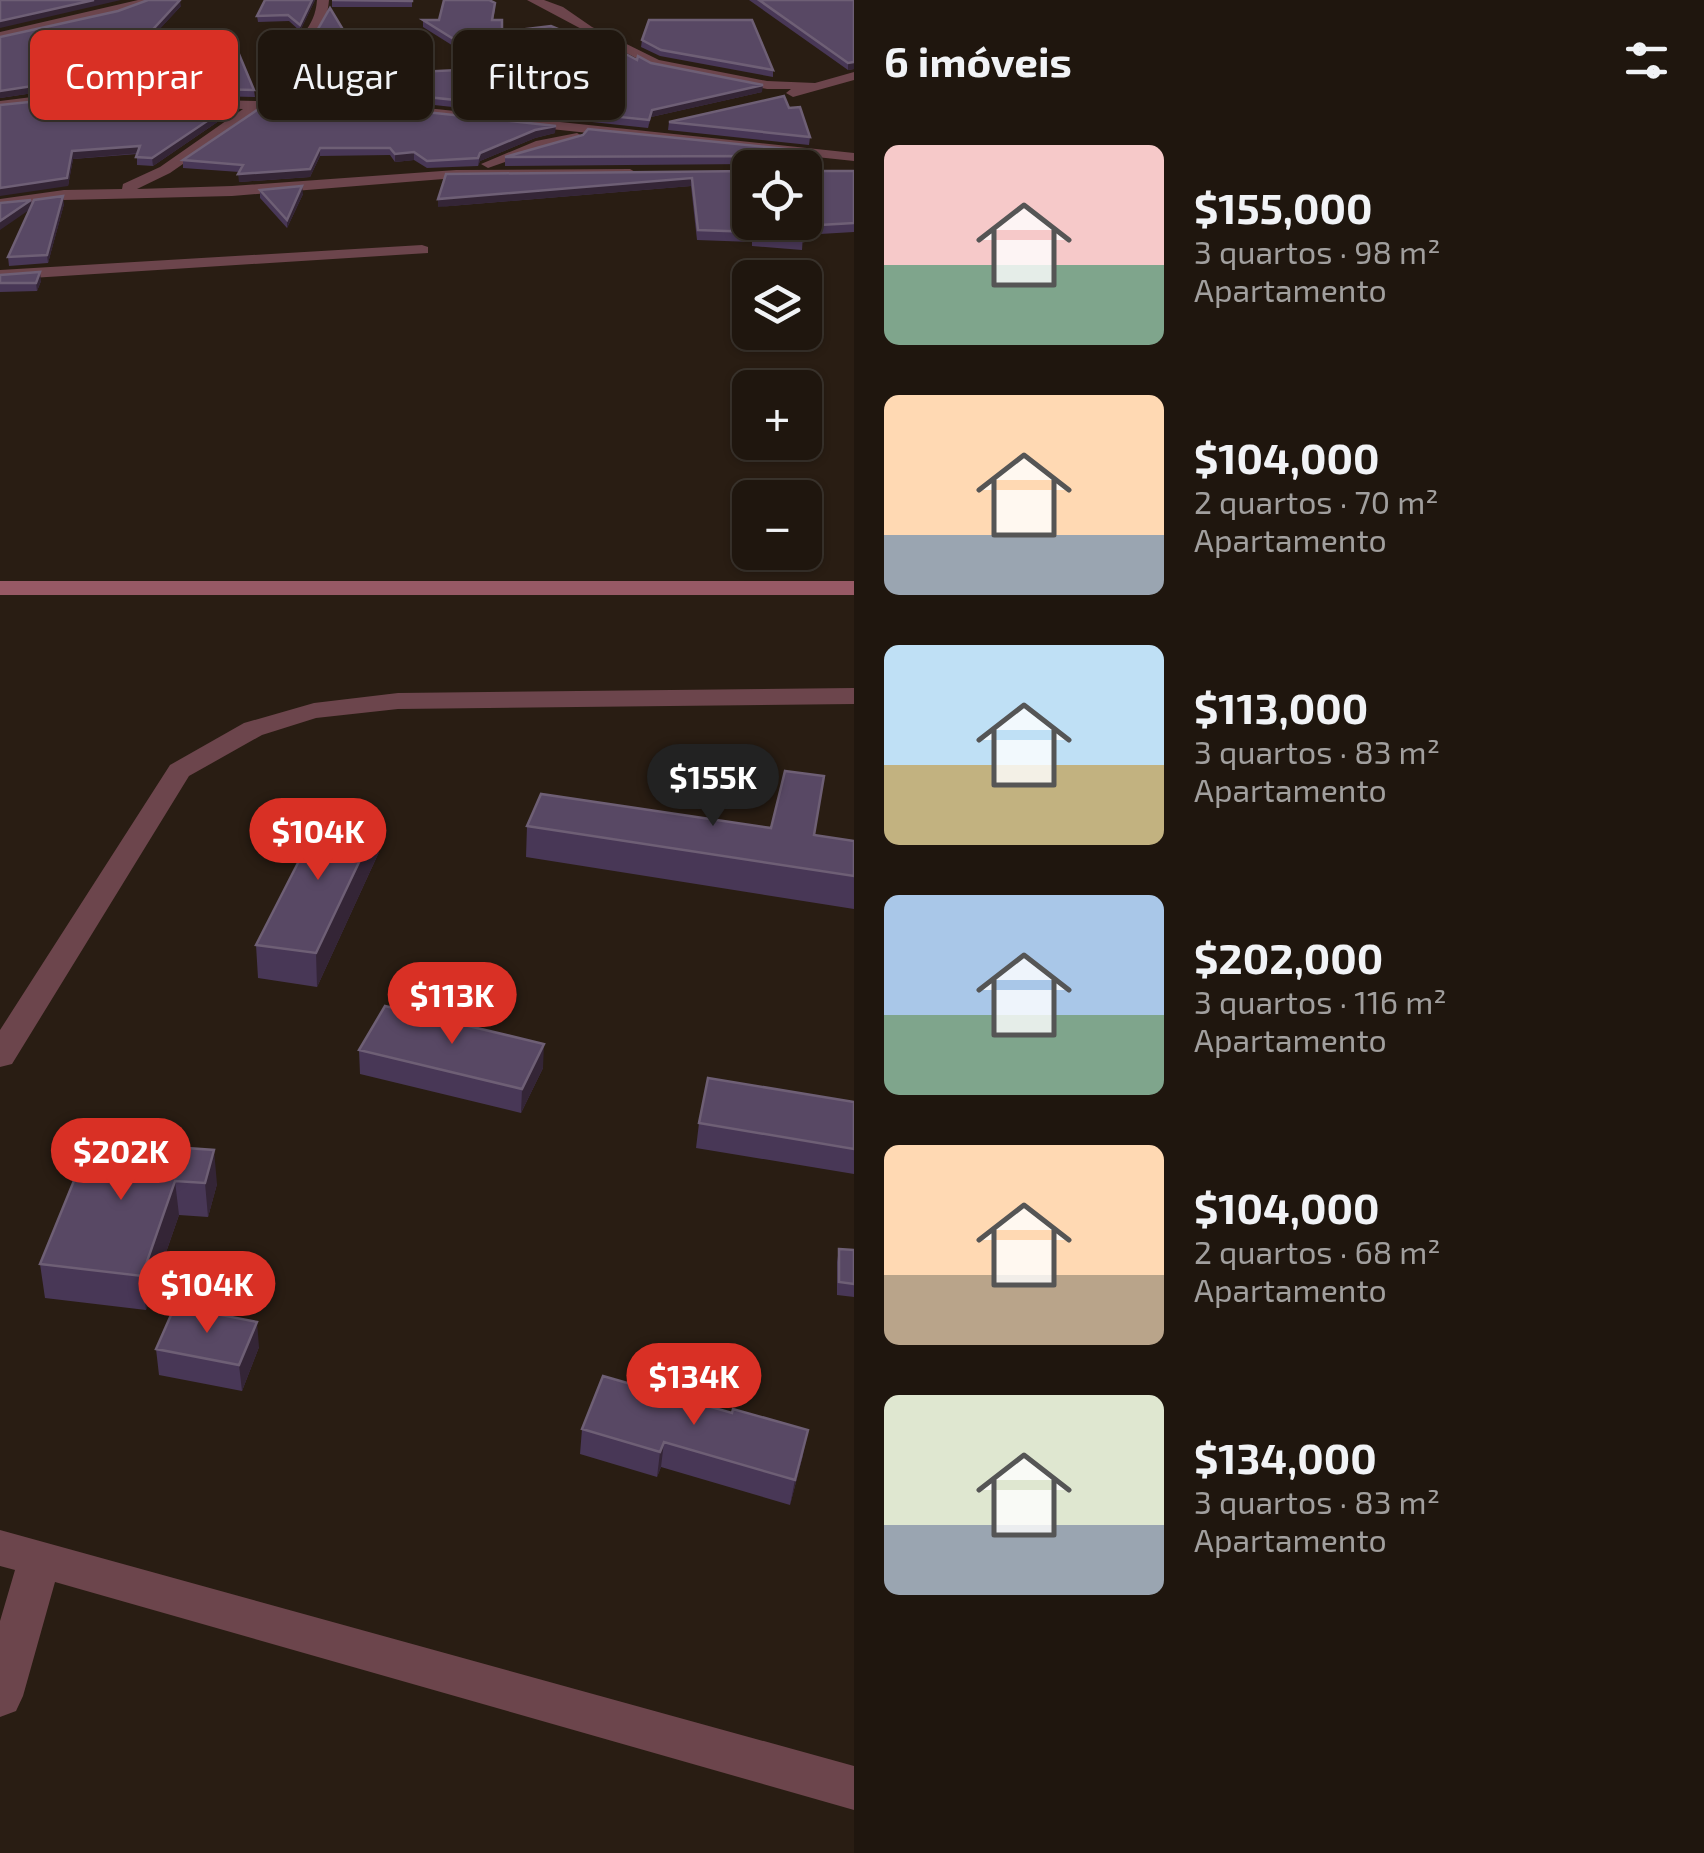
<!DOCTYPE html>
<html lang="pt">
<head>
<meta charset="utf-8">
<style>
  :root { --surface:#1f160e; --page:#271f17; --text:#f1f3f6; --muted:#a19f9e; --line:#3c352e; --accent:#d93025 }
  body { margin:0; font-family:"Exo 2",sans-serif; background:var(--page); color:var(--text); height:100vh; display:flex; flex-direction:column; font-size:38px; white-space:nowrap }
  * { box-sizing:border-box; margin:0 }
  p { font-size:32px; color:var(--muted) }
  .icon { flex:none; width:55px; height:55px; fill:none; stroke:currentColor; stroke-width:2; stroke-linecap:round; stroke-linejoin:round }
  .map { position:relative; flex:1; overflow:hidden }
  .sheet { display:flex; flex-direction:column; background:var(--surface); width:850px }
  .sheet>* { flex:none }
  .guide { position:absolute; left:30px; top:30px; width:672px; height:90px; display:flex; gap:20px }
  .controls { position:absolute; left:732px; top:150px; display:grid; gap:20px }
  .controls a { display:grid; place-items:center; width:90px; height:90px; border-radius:15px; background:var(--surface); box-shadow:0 2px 8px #0004,0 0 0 2px var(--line); font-size:50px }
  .price { position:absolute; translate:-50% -85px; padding:0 22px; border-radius:35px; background:var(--accent); color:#fff; font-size:32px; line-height:65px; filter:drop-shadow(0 2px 5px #0008) }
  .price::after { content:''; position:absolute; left:50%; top:60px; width:30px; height:22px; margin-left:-15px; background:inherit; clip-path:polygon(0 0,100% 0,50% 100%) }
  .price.active { background:#222; color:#fff }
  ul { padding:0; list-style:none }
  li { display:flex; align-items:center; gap:30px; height:250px; padding:0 30px }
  li span { display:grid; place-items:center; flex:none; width:280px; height:200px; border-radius:15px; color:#555 }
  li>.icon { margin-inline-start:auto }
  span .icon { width:120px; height:120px; fill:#fffc; stroke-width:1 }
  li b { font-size:42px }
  h2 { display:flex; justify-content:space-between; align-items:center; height:120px; padding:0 30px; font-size:42px }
  .tag { padding:0 35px; border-radius:15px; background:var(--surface); box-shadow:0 2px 8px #0004,0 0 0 2px var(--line); font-size:35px; line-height:90px }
  .tag.active { background:var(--accent); color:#fff }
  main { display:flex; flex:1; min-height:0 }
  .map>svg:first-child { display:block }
</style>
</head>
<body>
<main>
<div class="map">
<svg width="854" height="1853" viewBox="0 0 854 1853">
  <rect width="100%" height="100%" fill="#291d13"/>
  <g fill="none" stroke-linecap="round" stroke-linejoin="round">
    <!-- street -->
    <path fill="#6c454c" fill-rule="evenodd" d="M138,0h17l-37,14 -118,26v-8z
      M317,0h12c-2,31 -22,41 -38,64 -8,11 -14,25 -20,37l117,3 466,49v8l-466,-49 -126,-3 -92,64 -33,16 95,-3 224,-16 174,-1 7,4 -7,4 -174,1 -224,18 -168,4 -64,9v-10l64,-9 58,-1 1,-5 37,-17 83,-58 -203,-5 -40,5v-8l40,-5 217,5c8,-13 15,-29 24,-42 16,-21 34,-30 36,-59z
      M527,0h17l19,7 29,20 67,33 108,21 48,2 39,-11v8l-61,17 -7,-4 5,-4h-24l-116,-23z
      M577,133l7,4 -2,3 -37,8 -57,20 -7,-4 55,-23z
      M422,245l6,2v6l-428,27v-10z
      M854,688v16l-456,5 -82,9 -54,17 -73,41 -177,288 -12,3v-37l170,-265 74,-42 70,-20 84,-10z
      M0,1530l854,236v44l-799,-228 -32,114 -7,15 -16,6v-96l15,-51 -15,-4z"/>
    <!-- secondary -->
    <path fill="#975965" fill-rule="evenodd" d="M0,581h854v14h-854z"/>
  </g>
  <!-- wall -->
  <path fill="#483756" d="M265,0h50l-15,31 -11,-10 -31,1 -1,-6z
    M332,0l80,1v6h-80z
    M749,0h105v69l-6,1z
    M181,6l-29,31 102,53 1,7 -215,-5 -40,6v-61z
    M495,9l-2,11 9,12 94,13 41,15 125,32 -111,25 -3,11 -260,-28 -111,-3v-7l19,-11 21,-34 -3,-2v-7l49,27 13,11 114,-5 -67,-42v-7h16z
    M642,40l131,30v7l-113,-21 -19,-9z
    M0,105l232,7 -79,54 -16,-1v-11l-64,5 -5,27z
    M263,106l292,27 -20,5 -55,23 -2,5 -51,2 -13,-8 -19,2 -5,-7 -70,1 -10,21 -71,5v-10l-56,-4v-8z
    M789,108l21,29 -1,8 -141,-15 1,-8z
    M815,152l6,19h33v61l-51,3 -1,15 -50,-4v-4l-55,-2 -6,-54 -253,21 312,-36 55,-3h-54l-1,-4 -245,2v-9z
    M260,190l43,4 -16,34 -27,-30z
    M31,200l1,4h32l-16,59 -39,3 -1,-9 21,-47z
    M0,275l41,6 -4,10 -37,1z
    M527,826l244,2 83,13v68l-328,-52z
    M379,852l-62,135 -59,-9 -2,-33z
    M359,1050l184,18 -22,45 -161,-39z
    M854,1102v72l-158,-26 3,-25z
    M188,1144v4l29,36 -9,33 -29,-2 -33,95 -101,-12 -5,-34z
    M839,1249l15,1v47l-17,-2v-33z
    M259,1347l-17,44 -83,-16 -3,-26z
    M582,1429l221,26 -13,50 -129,-38 -4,10 -77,-23z"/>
  <!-- shaded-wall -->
  <path fill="#342536" d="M94,0h27l-121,28v-7z
    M180,0l1,6 -35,38v-7z
    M312,0h3l-15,31v-6z
    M854,62v7l-6,1v-7z
    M39,85l1,7 -40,6v-7z
    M763,85l-1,7 -111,25 -3,11 4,-18z
    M231,105l1,7 -79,54 -1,-8z
    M556,126l-1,7 -20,5 -55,23 -2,5 2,-13 55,-23z
    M140,146v7l-67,6 -5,27 -68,10v-8l72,-37z
    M320,148v8l-10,21 -71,5 -1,-8z
    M414,152v8l-19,2v-8z
    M692,178l-1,8 -253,21v-8z
    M302,186l1,8 -16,34v-8z
    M63,196l1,8 -16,59 -1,-8z
    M31,200l1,8 -32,22v-9z
    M40,272l1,9 -4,10 -1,-8z
    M379,820v32l-62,135 -1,-34z
    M544,1044l-1,24 -22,45 1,-24z
    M214,1150l3,34 -9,33 -3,-34z
    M175,1181l4,34 -33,95 -4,-34z
    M257,1322l2,25 -17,44 -3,-26z
    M808,1430l-5,25 -13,50 5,-25z
    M664,1442l-3,25 -4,10 3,-25z"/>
  <!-- building -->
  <path fill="#584864" stroke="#6e5f75" stroke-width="2.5" d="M0,0h94l-94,21z
    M148,0h32l-34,37 85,-2 23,55 -215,-5 -39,6v-54l118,-26z
    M265,0h47l-12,25 -12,-10 -31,1z
    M332,0h80v1z
    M444,0h45l6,3 -3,17h10v12l49,-6 45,19v-7l41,22 1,-4 13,7 112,22 -111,25 -3,10 -261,-27 -111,-3 13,-11h6l24,-38 -6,-5 16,-28 33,55 13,11 124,-6 -77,-48h16z
    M759,0h95v62l-6,1z
    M649,20h103l21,50 -112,-20 -19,-10z
    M784,96l5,12 11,-1 10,30 -141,-15z
    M39,101l192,4 -79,53 -16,-1 4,-11 -68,5 -5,27 -67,10v-83z
    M263,106l125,2 168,18 -21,4 -55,23 -2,5 -51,3 -13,-9 -19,2 -5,-6h-70l-10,21 -72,5 5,-9 -60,-5z
    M588,129l227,23 6,19h33v52l-51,3v15l-50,-4 1,-5 -56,-2 -6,-52 -254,21 8,-25 304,-3v51h55v-54h-50l-4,-12 -246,1 78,-22z
    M302,186l-15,34 -27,-30z
    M63,196l-16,59 -39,2 26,-57z
    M31,200l-31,21v-18z
    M40,272l-4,11h-36v-8z
    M785,771l39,5 -10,59 40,6v35l-327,-50 14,-32 230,34z
    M324,812l55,8 -63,133 -60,-8z
    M385,1006l159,38 -22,45 -163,-39z
    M708,1078l146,24v47l-155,-26z
    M93,1134l95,10 -1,4 27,2 -9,33 -30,-2 -33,95 -102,-12z
    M839,1249l15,1v34l-15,-2z
    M175,1306l82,16 -18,43 -83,-16z
    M603,1376l129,37 1,-4 75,21 -13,50 -131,-38 -4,10 -78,-23z"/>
</svg>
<div class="controls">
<a><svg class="icon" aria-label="locate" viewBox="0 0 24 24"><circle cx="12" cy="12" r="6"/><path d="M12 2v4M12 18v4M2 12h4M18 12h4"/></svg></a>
<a><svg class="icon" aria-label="layers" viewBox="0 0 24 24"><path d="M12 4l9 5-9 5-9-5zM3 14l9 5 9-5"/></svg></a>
<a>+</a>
<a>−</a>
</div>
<b class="price active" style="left:713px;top:829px">$155K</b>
<b class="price" style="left:318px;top:883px">$104K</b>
<b class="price" style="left:452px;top:1047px">$113K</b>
<b class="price" style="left:121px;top:1203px">$202K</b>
<b class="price" style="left:207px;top:1336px">$104K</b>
<b class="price" style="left:694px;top:1428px">$134K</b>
<div class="guide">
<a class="tag active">Comprar</a>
<a class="tag">Alugar</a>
<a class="tag">Filtros</a>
</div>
</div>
<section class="sheet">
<h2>6 imóveis<svg class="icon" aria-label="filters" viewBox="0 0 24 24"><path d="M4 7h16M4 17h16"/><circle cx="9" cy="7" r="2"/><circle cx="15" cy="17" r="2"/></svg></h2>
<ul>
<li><span style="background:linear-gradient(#f6c9c9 60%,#7fa58c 0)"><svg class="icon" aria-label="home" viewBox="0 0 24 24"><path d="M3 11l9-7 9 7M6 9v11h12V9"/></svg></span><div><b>$155,000</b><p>3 quartos · 98 m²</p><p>Apartamento</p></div></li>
<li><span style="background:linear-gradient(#ffd9b3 70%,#9aa5b1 0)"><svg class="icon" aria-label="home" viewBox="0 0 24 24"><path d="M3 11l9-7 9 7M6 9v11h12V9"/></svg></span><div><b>$104,000</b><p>2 quartos · 70 m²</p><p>Apartamento</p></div></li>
<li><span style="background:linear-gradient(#bfe0f5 60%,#c2b280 0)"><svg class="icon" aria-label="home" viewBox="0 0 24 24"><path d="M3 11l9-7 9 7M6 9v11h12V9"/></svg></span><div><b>$113,000</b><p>3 quartos · 83 m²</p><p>Apartamento</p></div></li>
<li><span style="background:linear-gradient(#a9c7e8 60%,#7fa58c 0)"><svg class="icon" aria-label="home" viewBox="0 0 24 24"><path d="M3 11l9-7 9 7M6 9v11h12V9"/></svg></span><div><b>$202,000</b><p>3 quartos · 116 m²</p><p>Apartamento</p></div></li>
<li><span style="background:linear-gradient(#ffd9b3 65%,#b9a48a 0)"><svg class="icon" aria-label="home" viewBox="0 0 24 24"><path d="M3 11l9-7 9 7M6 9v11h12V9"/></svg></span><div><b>$104,000</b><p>2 quartos · 68 m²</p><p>Apartamento</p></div></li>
<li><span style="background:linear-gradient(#dfe7d0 65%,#9aa5b1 0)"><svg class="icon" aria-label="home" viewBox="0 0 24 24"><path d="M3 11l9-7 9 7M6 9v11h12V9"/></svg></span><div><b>$134,000</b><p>3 quartos · 83 m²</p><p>Apartamento</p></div></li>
</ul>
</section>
</main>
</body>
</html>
